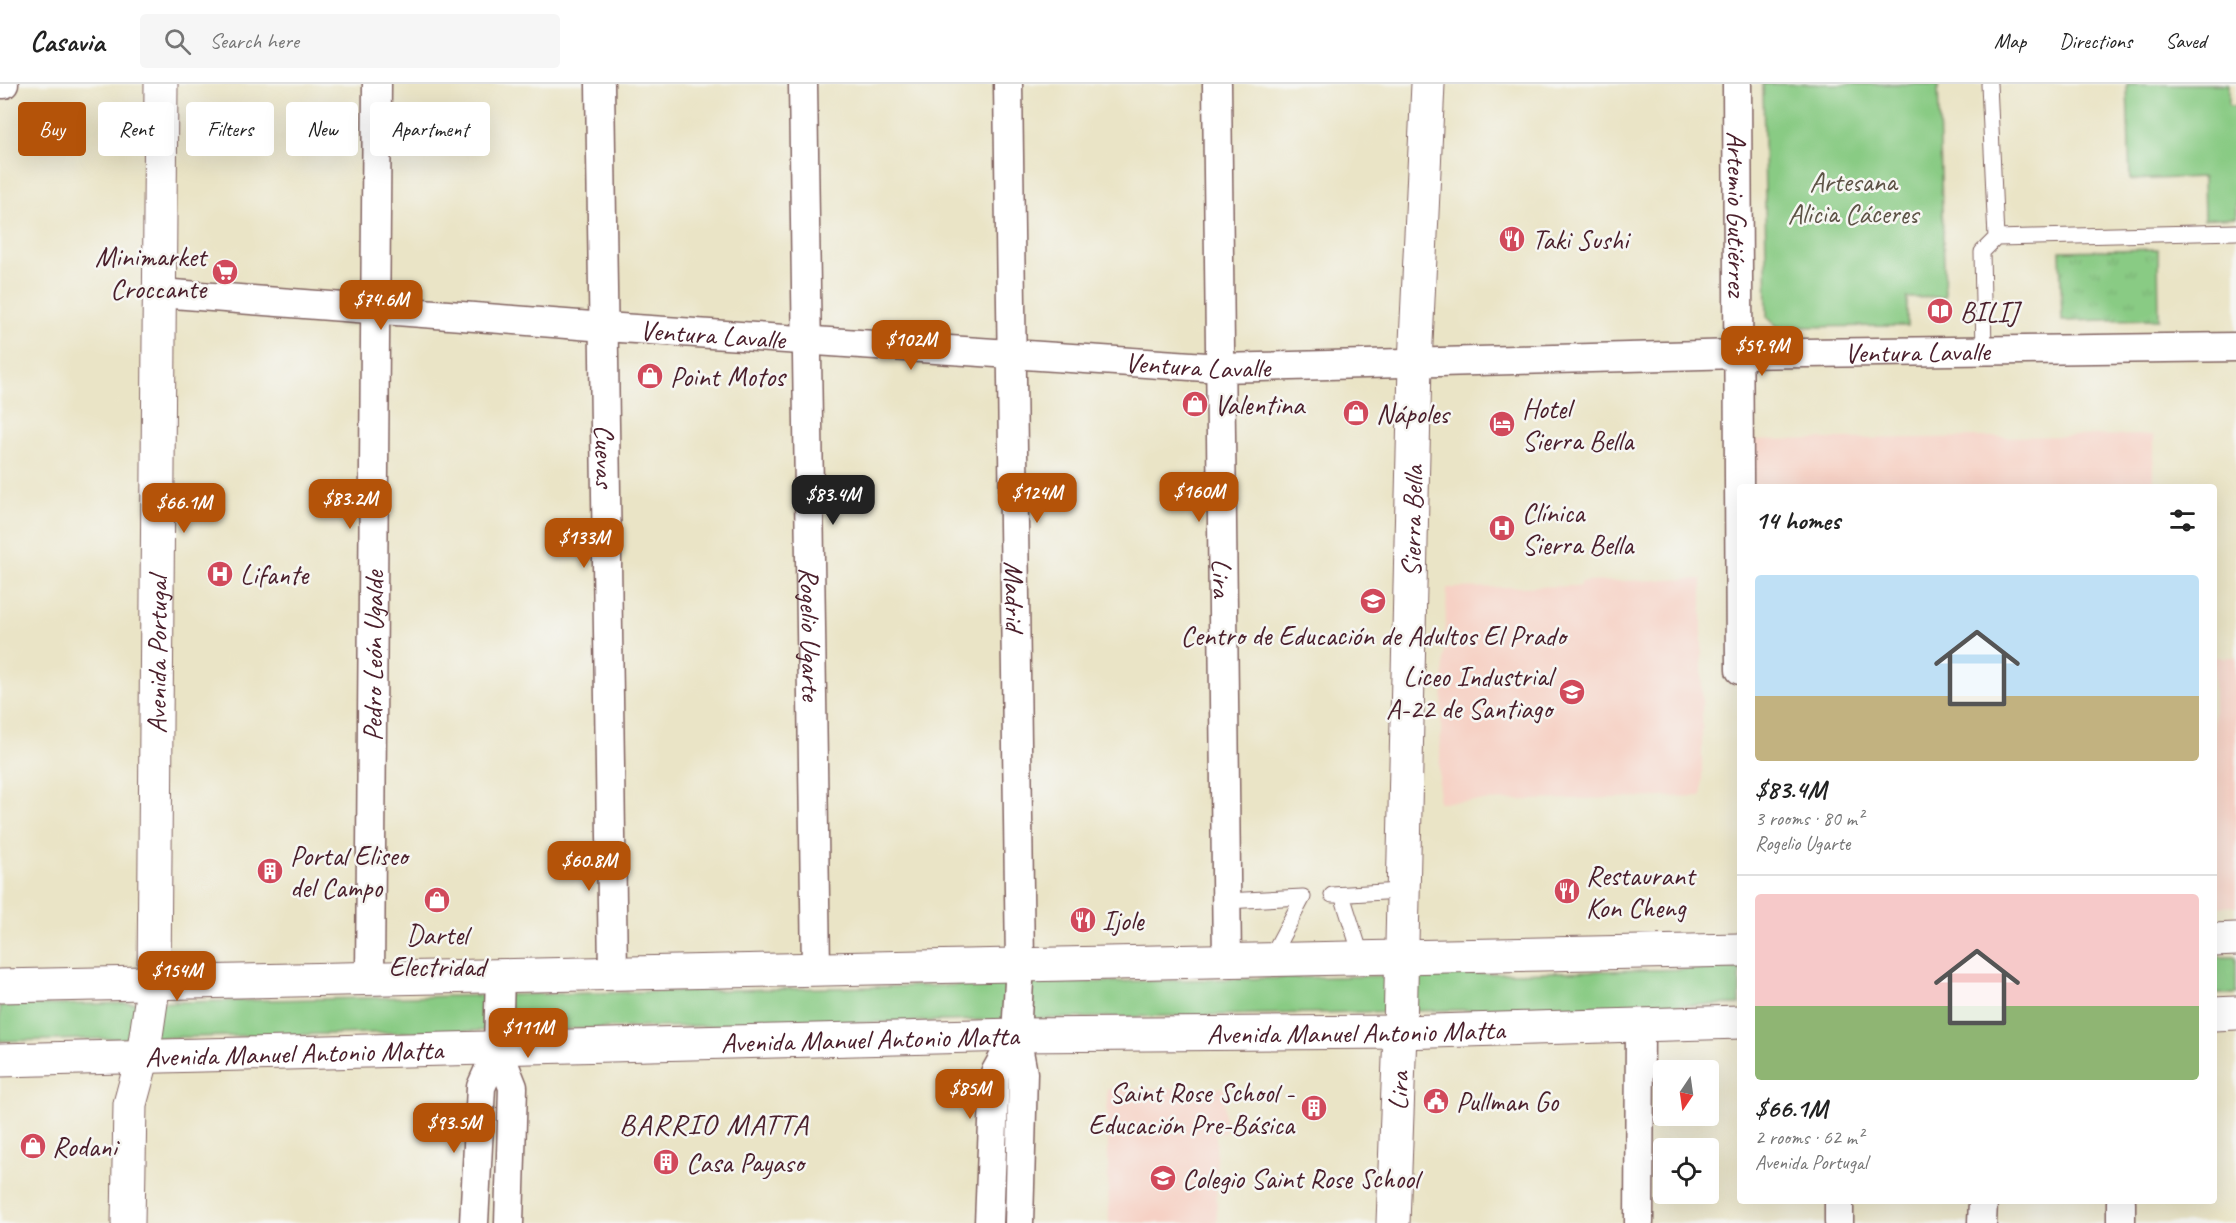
<!DOCTYPE html>
<html lang="en">
<head>
<meta charset="utf-8">
<style>
  :root { --surface:#fff; --page:#f6f6f6; --text:#222; --muted:#767676; --line:#e0e0e0; --accent:#b45309 }
  body { margin:0; font-family:Caveat,sans-serif; background:var(--page); color:var(--text); height:100vh; display:flex; flex-direction:column; font-size:22px; white-space:nowrap }
  * { box-sizing:border-box; margin:0 }
  p { font-size:20px; color:var(--muted) }
  .icon { flex:none; width:33px; height:33px; fill:none; stroke:currentColor; stroke-width:2; stroke-linecap:round; stroke-linejoin:round }
  .map { position:relative; flex:1; overflow:hidden }
  .sheet { position:absolute; left:1737px; top:400px; width:480px; height:720px; display:flex; flex-direction:column; background:var(--surface); border-radius:6px; box-shadow:0 6px 24px #0002 }
  .sheet>* { flex:none }
  .guide { position:absolute; left:18px; top:18px; width:570px; height:54px; display:flex; gap:12px }
  .needle { width:39px; rotate:193deg }
  .tools { position:absolute; left:1653px; top:976px; display:grid; gap:12px }
  .tools a { display:grid; place-items:center; width:66px; height:66px; border-radius:6px; background:var(--surface); box-shadow:0 6px 24px #0002; font-size:30px }
  .price { position:absolute; translate:-50% -51px; padding:0 14px; border-radius:12px; background:var(--accent); color:#fff; font-size:20px; line-height:39px; filter:drop-shadow(0 2px 3px #0008) }
  .price::after { content:''; position:absolute; left:50%; top:36px; width:18px; height:14px; margin-left:-9px; background:inherit; clip-path:polygon(0 0,100% 0,50% 100%) }
  .price.on { background:#222; color:#fff }
  ul { padding:0; list-style:none }
  li { display:grid; align-content:center; gap:12px; height:318px; padding:0 18px }
  li+li { border-top:2px solid var(--line) }
  li span { display:grid; place-items:center; height:186px; border-radius:6px; color:#555 }
  li>.icon { margin-inline-start:auto }
  span .icon { width:108px; height:108px; fill:#fffc; stroke-width:1 }
  li b { font-size:26px }
  h2 { display:flex; justify-content:space-between; align-items:center; height:72px; padding:0 18px; font-size:26px }
  .pill { padding:0 21px; border-radius:6px; background:var(--surface); box-shadow:0 6px 24px #0002; font-size:21px; line-height:54px }
  .pill.on { background:var(--accent); color:#fff }
  header { display:flex; align-items:center; gap:36px; box-sizing:border-box; height:84px; padding:0 30px; background:var(--surface); border-bottom:2px solid var(--line) }
  header strong { font-size:28px }
  nav { display:flex; gap:33px; margin-inline-start:auto; font-size:21px }
  .search { width:420px; height:54px; background:var(--page); display:flex; align-items:center; gap:15px; box-sizing:border-box; padding:0 21px; border-radius:6px; color:var(--muted); font-size:22px }
  .map>svg:first-child { display:block }
</style>
</head>
<body>
<header>
<strong>Casavia</strong>
<div class="search"><svg class="icon" aria-label="search" viewBox="0 0 24 24"><circle cx="10" cy="10" r="6"/><path d="M15 15l6 6"/></svg>Search here</div>
<nav><a>Map</a><a>Directions</a><a>Saved</a></nav>
</header>
<div class="map">
<svg width="2236" height="1139" viewBox="0 0 2236 1139">
  <defs>
    <pattern id="grass-tufts" width="24" height="20" patternUnits="userSpaceOnUse" patternTransform="scale(1.5)"><rect width="24" height="20" fill="#89cb84"/><path d="M3 7l-1-3M5 7V3M7 7l1-3M15 17l-1-3M17 17v-4M19 17l1-3" fill="none" stroke="#78ae72"/></pattern>
  </defs>
  <rect width="100%" height="100%" fill="#f6f6f2"/>
  <filter id="ink" filterUnits="userSpaceOnUse"><feTurbulence type="fractalNoise" baseFrequency=".0167" numOctaves="2"/><feDisplacementMap in="SourceGraphic" scale="12" xChannelSelector="R" yChannelSelector="G"/><feConvolveMatrix kernelMatrix="1 2 1 2 8 2 1 2 1" color-interpolation-filters="sRGB"/></filter>
  <filter id="wash" filterUnits="userSpaceOnUse"><feTurbulence type="fractalNoise" baseFrequency=".008" numOctaves="4" result="noise"/><feDisplacementMap in="SourceGraphic" scale="24" xChannelSelector="R" yChannelSelector="G"/><feGaussianBlur stdDeviation="1.35" result="paint"/><feColorMatrix in="noise" values="0 0 0 0 0 0 0 0 0 0 0 0 0 0 0 0 0 1.4 0 .05"/><feComposite in="paint" operator="in"/></filter>
  <g filter="url(#wash)">
    <rect width="100%" height="100%" fill="#eae4c6"/>
    <!-- built -->
    <path fill="#f6d1c5" d="M2154,351v52h-401v-47z
      M1702,495v217l-264,6 9,-214 133,-2v-4z
      M2214,573h22v249l-22,1z
      M1224,1004l1,45h-9l1,90h-108l-2,-134z"/>
    <!-- grass -->
    <path fill="url(#grass-tufts)" stroke="#6a7558" stroke-width="1.5" d="M2158,165l1,70 -97,2 -2,-70z"/>
    <!-- park -->
    <path fill="#89cb84" stroke="#6a7558" stroke-width="1.5" d="M1763,0h175l7,213 -38,1v28l-129,1 -11,-10z
      M2127,0h102v22h7v111l-32,2 -1,-42 -73,3z
      M2214,873h22v37h-22z
      M1740,884v36l-1740,37v-35z"/>
  </g>
  <g filter="url(#ink)">
    <g fill="none" stroke-linecap="round" stroke-linejoin="round">
      <defs>
        <path id="service" d="M1989,0l7,154
          M1984,267l-2,-99 14,-14 240,-6
          M1332,811l69,-4
          M1342,811l20,63
          M1226,817l77,-4
          M1269,877l34,-64"/>
        <g id="minor">
          <path d="M0,0h4"/>
          <path id="s1" d="M600,0l13,888"/>
          <path id="s2" d="M803,0l13,884"/>
          <path id="s3" d="M1008,0l12,880 -4,71 7,38 -4,150"/>
          <path id="s4" d="M1217,0l10,878"/>
          <path id="s5" d="M1737,0l3,586"/>
          <path id="s6" d="M160,209l445,34 616,41 518,-14 497,-7"/>
          <path id="s7" d="M370,893l7,-893"/>
          <path d="M498,965l15,38 -4,136"/>
          <path d="M474,1139l7,-136 17,-38 2,-75"/>
          <path d="M989,1139l6,-150 21,-38"/>
          <path d="M1639,1139l1,-198"/>
          <path d="M1839,1139v-21"/>
          <path d="M1982,1139l1,-21"/>
          <path d="M2121,1139v-21"/>
        </g>
        <g id="tertiary">
          <path id="s8" d="M154,898l7,-898"/>
        </g>
        <g id="secondary">
          <path d="M128,1139l2,-119 13,-48 11,-74"/>
          <path id="s9" d="M1393,1139l7,-191 15,-668 13,-280"/>
        </g>
        <g id="primary">
          <path d="M2214,856l22,-1"/>
          <path d="M0,902l1740,-36"/>
          <path d="M2214,930l22,-1"/>
          <path id="s10" d="M0,976l1016,-25 384,-3 340,-10"/>
        </g>
      </defs>
      <!-- service casing -->
      <use href="#service" stroke="#826461" stroke-width="17"/>
      <!-- minor casing -->
      <use href="#minor" stroke="#826461" stroke-width="31"/>
      <!-- tertiary casing -->
      <use href="#tertiary" stroke="#826461" stroke-width="35"/>
      <!-- secondary casing -->
      <use href="#secondary" stroke="#826461" stroke-width="35"/>
      <!-- primary casing -->
      <use href="#primary" stroke="#826461" stroke-width="35"/>
      <!-- service -->
      <use href="#service" stroke="#fff" stroke-width="15"/>
      <!-- minor -->
      <use href="#minor" stroke="#fff" stroke-width="28"/>
      <!-- tertiary -->
      <use href="#tertiary" stroke="#fff" stroke-width="33"/>
      <!-- secondary -->
      <use href="#secondary" stroke="#fff" stroke-width="33"/>
      <!-- primary -->
      <use href="#primary" stroke="#fff" stroke-width="33"/>
    </g>
  </g>
  <!-- icons -->
  <defs>
    <symbol id="restaurant-disc" viewBox="-11 -11 22 22"><circle r="9.5" fill="#d1495b" stroke="#f6f6f2"/><path d="M-5-6h1v4h1v-4h1v4h1v-4h1v5L-1.5 .5V6h-2V.5L-5-1ZM5-6V6H3V1.5H1.5Q1.5-4 5-6Z" fill="#fff"/></symbol>
    <symbol id="supermarket-disc" viewBox="-11 -11 22 22"><circle r="9.5" fill="#d1495b" stroke="#f6f6f2"/><path d="M-6-5.5h2.5l.6 2H6L4.5 2H-2.5L-4.4-4H-6ZM-1.5 3.2a1.3 1.3 0 1 0 .1 0ZM3 3.2a1.3 1.3 0 1 0 .1 0Z" fill="#fff"/></symbol>
    <symbol id="library-disc" viewBox="-11 -11 22 22"><circle r="9.5" fill="#d1495b" stroke="#f6f6f2"/><path d="M-6-4Q-3-5.5-.7-3.5V5Q-3 3-6 4ZM6-4Q3-5.5 .7-3.5V5Q3 3 6 4Z" fill="#fff"/></symbol>
    <symbol id="shop-disc" viewBox="-11 -11 22 22"><circle r="9.5" fill="#d1495b" stroke="#f6f6f2"/><path d="M-5-2.5h2.3a2.7 3.5 0 0 1 5.4 0H5L5.5 6h-11ZM-1.5-2.5h3a1.5 2.3 0 0 0-3 0Z" fill="#fff"/></symbol>
    <symbol id="hotel-disc" viewBox="-11 -11 22 22"><circle r="9.5" fill="#d1495b" stroke="#f6f6f2"/><path d="M-6-4.5h1.5V1H6V5H4.5V3h-9V5H-6ZM-4 0a1.8 1.8 0 1 1 3.6 0ZM.5 0V-2.5h3Q6-2.5 6 0Z" fill="#fff"/></symbol>
    <symbol id="hospital-disc" viewBox="-11 -11 22 22"><circle r="9.5" fill="#d1495b" stroke="#f6f6f2"/><path d="M-5-5h3v3.5h4V-5h3V5h-3V1.5h-4V5h-3Z" fill="#fff"/></symbol>
    <symbol id="school-disc" viewBox="-11 -11 22 22"><circle r="9.5" fill="#d1495b" stroke="#f6f6f2"/><path d="M0-5L7-2L0 1L-7-2ZM-4 1L0 2.5L4 1V4Q0 6-4 4Z" fill="#fff"/></symbol>
    <symbol id="building-disc" viewBox="-11 -11 22 22"><circle r="9.5" fill="#d1495b" stroke="#f6f6f2"/><path d="M-4-6H4V6H1V3H-1V6H-4ZM-2.5-4.3h1.7v1.8h-1.7ZM.8-4.3h1.7v1.8H.8ZM-2.5-1h1.7V.8h-1.7ZM.8-1h1.7V.8H.8Z" fill="#fff"/></symbol>
    <symbol id="civic-disc" viewBox="-11 -11 22 22"><circle r="9.5" fill="#d1495b" stroke="#f6f6f2"/><path d="M-.6-6.5H3V-4.5H.6V-3L4-1V1h2V6H-6V1h2V-1L-.6-3ZM-1.2 2.5V6h2.4V2.5Z" fill="#fff"/></symbol>
  </defs>
  <g fill-rule="evenodd">
    <use href="#restaurant-disc" x="1497" y="140" width="30" height="30"/>
    <use href="#supermarket-disc" x="210" y="173" width="30" height="30"/>
    <use href="#library-disc" x="1925" y="212" width="30" height="30"/>
    <use href="#shop-disc" x="635" y="277" width="30" height="30"/>
    <use href="#shop-disc" x="1180" y="305" width="30" height="30"/>
    <use href="#shop-disc" x="1341" y="314" width="30" height="30"/>
    <use href="#hotel-disc" x="1487" y="325" width="30" height="30"/>
    <use href="#hospital-disc" x="1487" y="429" width="30" height="30"/>
    <use href="#hospital-disc" x="205" y="475" width="30" height="30"/>
    <use href="#school-disc" x="1358" y="502" width="30" height="30"/>
    <use href="#school-disc" x="1557" y="593" width="30" height="30"/>
    <use href="#building-disc" x="255" y="772" width="30" height="30"/>
    <use href="#restaurant-disc" x="1552" y="792" width="30" height="30"/>
    <use href="#shop-disc" x="422" y="801" width="30" height="30"/>
    <use href="#restaurant-disc" x="1068" y="821" width="30" height="30"/>
    <use href="#civic-disc" x="1421" y="1002" width="30" height="30"/>
    <use href="#building-disc" x="1299" y="1009" width="30" height="30"/>
    <use href="#shop-disc" x="18" y="1047" width="30" height="30"/>
    <use href="#building-disc" x="651" y="1063" width="30" height="30"/>
    <use href="#school-disc" x="1148" y="1079" width="30" height="30"/>
  </g>
  <g text-anchor="middle" stroke-width="5" stroke-linejoin="round" paint-order="stroke">
    <!-- park labels -->
    <g font-size="28" fill="#5d5346" stroke="#f6f6f2">
      <text x="1853" y="107">Artesana<tspan x="1853" dy="32">Alicia Cáceres</tspan></text>
    </g>
    <!-- street labels -->
    <g font-size="28" fill="#4a1f2b" stroke="#f6f6f2">
      <text dy="10" stroke="none"><textPath href="#s5" startOffset="130">Artemio Gutiérrez</textPath></text>
      <text dy="10" stroke="none"><textPath href="#s6" startOffset="554">Ventura Lavalle</textPath></text>
      <text dy="10" stroke="none"><textPath href="#s6" startOffset="1760">Ventura Lavalle</textPath></text>
      <text dy="10" stroke="none"><textPath href="#s6" startOffset="1040">Ventura Lavalle</textPath></text>
      <text dy="10" stroke="none"><textPath href="#s1" startOffset="372">Cuevas</textPath></text>
      <text dy="10" stroke="none"><textPath href="#s9" startOffset="702">Sierra Bella</textPath></text>
      <text dy="10" stroke="none"><textPath href="#s4" startOffset="494">Lira</textPath></text>
      <text dy="10" stroke="none"><textPath href="#s3" startOffset="512">Madrid</textPath></text>
      <text dy="10" stroke="none"><textPath href="#s2" startOffset="550">Rogelio Ugarte</textPath></text>
      <text dy="10" stroke="none"><textPath href="#s8" startOffset="327">Avenida Portugal</textPath></text>
      <text dy="10" stroke="none"><textPath href="#s7" startOffset="321">Pedro León Ugalde</textPath></text>
      <text dy="10" stroke="none"><textPath href="#s10" startOffset="1356">Avenida Manuel Antonio Matta</textPath></text>
      <text dy="10" stroke="none"><textPath href="#s10" startOffset="870">Avenida Manuel Antonio Matta</textPath></text>
      <text dy="10" stroke="none"><textPath href="#s10" startOffset="294">Avenida Manuel Antonio Matta</textPath></text>
      <text dy="10" stroke="none"><textPath href="#s9" startOffset="132">Lira</textPath></text>
    </g>
    <!-- poi labels -->
    <g font-size="28" fill="#4a1f2b" stroke="#f6f6f2" text-anchor="start">
      <text x="1532" y="165">Taki Sushi</text>
      <text x="206" y="182" text-anchor="end">Minimarket<tspan x="206" dy="32">Croccante</tspan></text>
      <text x="1960" y="237">BILIJ</text>
      <text x="670" y="302">Point Motos</text>
      <text x="1214" y="330">Valentina</text>
      <text x="1522" y="334">Hotel<tspan x="1522" dy="32">Sierra Bella</tspan></text>
      <text x="1376" y="339">Nápoles</text>
      <text x="1522" y="438">Clínica<tspan x="1522" dy="32">Sierra Bella</tspan></text>
      <text x="240" y="500">Lifante</text>
      <text x="1373" y="561" text-anchor="middle">Centro de Educación de Adultos El Prado</text>
      <text x="1552" y="602" text-anchor="end">Liceo Industrial<tspan x="1552" dy="32">A-22 de Santiago</tspan></text>
      <text x="290" y="781">Portal Eliseo<tspan x="290" dy="32">del Campo</tspan></text>
      <text x="1586" y="801">Restaurant<tspan x="1586" dy="32">Kon Cheng</tspan></text>
      <text x="1102" y="846">Ijole</text>
      <text x="437" y="860" text-anchor="middle">Dartel<tspan x="437" dy="32">Electridad</tspan></text>
      <text x="1294" y="1018" text-anchor="end">Saint Rose School -<tspan x="1294" dy="32">Educación Pre-Básica</tspan></text>
      <text x="1456" y="1027">Pullman Go</text>
      <text x="52" y="1072">Rodani</text>
      <text x="686" y="1088">Casa Payaso</text>
      <text x="1182" y="1104">Colegio Saint Rose School</text>
    </g>
    <!-- neighbourhood labels -->
    <g font-size="30" letter-spacing="1.5" fill="#4a1f2b" stroke="#f6f6f2">
      <text x="714" y="1050">BARRIO MATTA</text>
    </g>
  </g>
</svg>
<div class="tools">
<a><svg class="needle" viewBox="-14 -14 28 28"><path d="M0-13l5 13h-10z" fill="#e53935"/><path d="M0 13l5-13h-10z" fill="#767676"/></svg></a>
<a><svg class="icon" aria-label="locate" viewBox="0 0 24 24"><circle cx="12" cy="12" r="6"/><path d="M12 2v4M12 18v4M2 12h4M18 12h4"/></svg></a>
</div>
<b class="price" style="left:381px;top:247px">$74.6M</b>
<b class="price" style="left:911px;top:287px">$102M</b>
<b class="price" style="left:1762px;top:293px">$59.9M</b>
<b class="price" style="left:1199px;top:439px">$160M</b>
<b class="price" style="left:1037px;top:440px">$124M</b>
<b class="price on" style="left:833px;top:442px">$83.4M</b>
<b class="price" style="left:350px;top:446px">$83.2M</b>
<b class="price" style="left:184px;top:450px">$66.1M</b>
<b class="price" style="left:584px;top:485px">$133M</b>
<b class="price" style="left:589px;top:808px">$60.8M</b>
<b class="price" style="left:177px;top:918px">$154M</b>
<b class="price" style="left:528px;top:975px">$111M</b>
<b class="price" style="left:970px;top:1036px">$85M</b>
<b class="price" style="left:454px;top:1070px">$93.5M</b>
<div class="guide">
<a class="pill on">Buy</a>
<a class="pill">Rent</a>
<a class="pill">Filters</a>
<a class="pill">New</a>
<a class="pill">Apartment</a>
</div>
<section class="sheet">
<h2>14 homes<svg class="icon" aria-label="filters" viewBox="0 0 24 24"><path d="M4 7h16M4 17h16"/><circle cx="9" cy="7" r="2"/><circle cx="15" cy="17" r="2"/></svg></h2>
<ul>
<li><span style="background:linear-gradient(#bfe0f5 65%,#c2b280 0)"><svg class="icon" aria-label="home" viewBox="0 0 24 24"><path d="M3 11l9-7 9 7M6 9v11h12V9"/></svg></span><div><b>$83.4M</b><p>3 rooms · 80 m²</p><p>Rogelio Ugarte</p></div></li>
<li><span style="background:linear-gradient(#f6c9c9 60%,#8fb573 0)"><svg class="icon" aria-label="home" viewBox="0 0 24 24"><path d="M3 11l9-7 9 7M6 9v11h12V9"/></svg></span><div><b>$66.1M</b><p>2 rooms · 62 m²</p><p>Avenida Portugal</p></div></li>
</ul>
</section>
</div>
</body>
</html>
